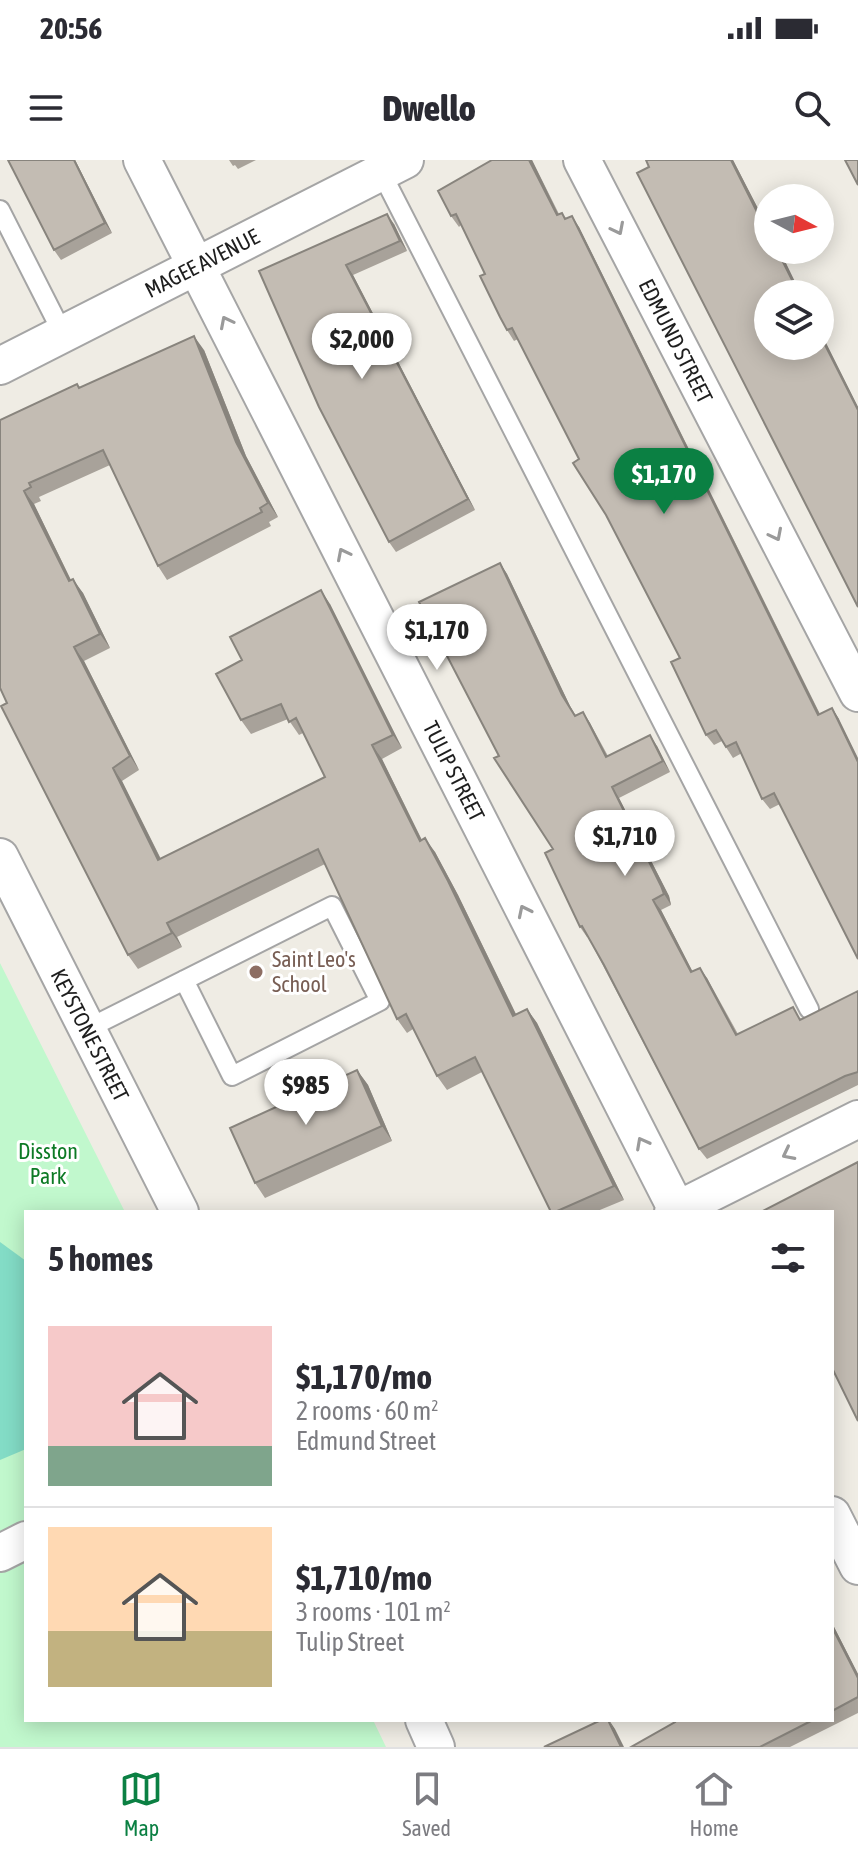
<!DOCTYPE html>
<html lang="en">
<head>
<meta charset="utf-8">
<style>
  :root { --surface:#fff; --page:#f2f2f3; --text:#2b2b33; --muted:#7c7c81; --line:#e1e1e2; --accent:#0b8043 }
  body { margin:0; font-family:"Asap Condensed",sans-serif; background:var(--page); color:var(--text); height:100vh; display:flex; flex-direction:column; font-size:30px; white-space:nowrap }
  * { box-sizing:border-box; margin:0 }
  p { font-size:26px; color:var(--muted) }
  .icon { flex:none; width:44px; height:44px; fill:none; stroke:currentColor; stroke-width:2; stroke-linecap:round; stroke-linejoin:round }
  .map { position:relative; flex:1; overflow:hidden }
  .side { position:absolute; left:24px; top:1050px; width:810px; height:512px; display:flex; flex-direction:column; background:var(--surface); border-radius:0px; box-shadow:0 4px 20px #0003 }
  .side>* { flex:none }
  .needle { width:52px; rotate:97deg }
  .tools { position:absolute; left:754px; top:24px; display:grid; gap:16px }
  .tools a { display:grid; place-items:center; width:80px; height:80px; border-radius:50%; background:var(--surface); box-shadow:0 4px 20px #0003; font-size:40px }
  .price { position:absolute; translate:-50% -68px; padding:0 18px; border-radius:28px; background:#fff; color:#222; font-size:26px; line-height:52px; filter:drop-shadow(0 2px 4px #0008) }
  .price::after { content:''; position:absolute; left:50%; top:48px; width:24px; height:18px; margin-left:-12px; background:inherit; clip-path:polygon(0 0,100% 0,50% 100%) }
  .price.current { background:var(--accent); color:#fff }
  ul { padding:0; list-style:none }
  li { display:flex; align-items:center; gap:24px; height:200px; padding:0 24px }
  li+li { border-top:2px solid var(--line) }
  li span { display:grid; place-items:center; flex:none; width:224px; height:160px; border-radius:0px; color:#555 }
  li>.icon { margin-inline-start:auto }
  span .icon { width:96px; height:96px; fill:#fffc; stroke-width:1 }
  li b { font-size:34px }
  h2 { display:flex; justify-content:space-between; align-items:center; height:96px; padding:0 24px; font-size:34px }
  .status { display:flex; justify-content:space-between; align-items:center; height:56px; padding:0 40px; background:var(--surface); direction:ltr }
  .status svg { height:22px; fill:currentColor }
  header { display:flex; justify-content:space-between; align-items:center; height:104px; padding:0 24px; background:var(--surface); font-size:36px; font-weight:800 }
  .dock { display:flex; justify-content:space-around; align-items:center; height:112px; border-top:2px solid var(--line); background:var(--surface); font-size:22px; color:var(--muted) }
  .dock a { display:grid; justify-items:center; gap:4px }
  .dock .current { color:var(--accent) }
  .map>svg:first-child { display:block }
</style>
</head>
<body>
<div class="status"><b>20:56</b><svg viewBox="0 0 49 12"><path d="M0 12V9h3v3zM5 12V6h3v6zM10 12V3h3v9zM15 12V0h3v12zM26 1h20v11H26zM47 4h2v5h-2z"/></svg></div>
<header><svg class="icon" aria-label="menu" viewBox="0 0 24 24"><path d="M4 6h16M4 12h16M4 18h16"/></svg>Dwello<svg class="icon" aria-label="search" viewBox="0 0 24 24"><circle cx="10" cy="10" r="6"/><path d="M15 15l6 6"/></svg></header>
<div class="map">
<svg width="858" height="1587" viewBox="0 0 858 1587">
  <rect width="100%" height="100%" fill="#efece4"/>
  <!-- park -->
  <path fill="#c1f8cd" d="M0,803l125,249h-99v508h347l13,27h-386z"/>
  <!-- pitch -->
  <path fill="#83dcc6" d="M0,1082l26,19v188l-26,11z"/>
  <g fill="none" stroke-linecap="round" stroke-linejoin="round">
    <defs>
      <path id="lane" d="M378,6l431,843
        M0,50l63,124
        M87,869l245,-123 48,95 -148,75 -48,-96"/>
      <path id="street" d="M142,0l536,1052
        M582,0l276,533
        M0,206l405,-206
        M0,697l180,355
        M673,1052l185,-93
        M832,1355l26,51
        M0,1393l26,-13
        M424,1560l12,27"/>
    </defs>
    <!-- lane casing -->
    <use href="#lane" stroke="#a5a5a5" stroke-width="22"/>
    <!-- street casing -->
    <use href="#street" stroke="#a5a5a5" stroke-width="40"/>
    <!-- lane -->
    <use href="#lane" stroke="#fff" stroke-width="18"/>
    <!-- street -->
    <use href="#street" stroke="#fff" stroke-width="36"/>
  </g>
  <!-- wall -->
  <path fill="#a8a29a" d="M75,0l37,73 -51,27 -7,-10z
    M229,0h27l-18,9 -3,-4 -2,1z
    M492,0h40l27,54 3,-1 4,6 13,8 241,487 12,-6 7,11 -59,85 -10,5 -8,-10 -20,-46 -9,5 -11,-17 -8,4 -8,-10 -26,-77 -162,-319 -4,2 -7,-11 -22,-56 -24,-49 -2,2 -8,-11z
    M646,0h87l27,53 8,37h16l3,7 -3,2 36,87v-15l38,76v200z
    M394,64l13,27 -54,24 122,235 -79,42 -7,-10 -130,-271z
    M204,190l42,106 32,61 -9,5 2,4 -104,54 -9,-14 -48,-101 -71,32 2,4 -7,3 37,76 12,13 27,55 -26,13 55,109 -17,11 39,78 164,-82 -22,-44 -4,2 -11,-16 -37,15 -10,-14 1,-60 88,-56 72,144 -20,11 40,81 13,12 23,43 58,119 11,-5 10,14 87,177 -29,12h-44l-69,-140 -35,18 -10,-14 -24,-47 -6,4 -10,-14 -72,-155 -148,73 5,10 -44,22 -10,-14 -121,-252 -7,-283 80,-32z
    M500,403l7,11 63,132 6,10 7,-4 7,11 18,33 49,-10 13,26 -51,26 50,98 2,9 -10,5 31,61 15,7 31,56 64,-15 56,-28v94l-151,74 -8,-10 -111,-212h-1l-7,-10 -27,-78 -54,-93z
    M357,910l11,15 24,56 -127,57 -10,-15z
    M832,1463l26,51v39l-68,34h-159l44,-25 -1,-2h158z"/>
  <!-- shaded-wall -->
  <path fill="#88847d" d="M74,0h1l37,73 -7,-10z
    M529,0h3l32,66 -7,-11z
    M731,0h2l33,64 -8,-10z
    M387,54l7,10 13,27 -7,-10z
    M572,56l7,11 246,498 -7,-10z
    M778,90l6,9 17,35h-2z
    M346,105l7,10 122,235 -7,-11z
    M820,171l38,76v4l-38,-76z
    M194,176l10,14 42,106 32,61 -10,-14 -32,-61z
    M24,331l10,13 44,91 -9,-14z
    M500,403l7,11 63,132 12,21 -20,-32z
    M73,419l10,14 27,55 -10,-14z
    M321,430l9,14 72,144 -9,-13z
    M74,487l10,14 55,109 -9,-14z
    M832,548l7,11 19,39v4z
    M583,552l7,11 23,45 -7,-11z
    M650,575l7,11 13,26 -7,-11z
    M372,585l10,14 47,96 -9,-14z
    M113,608l9,13 46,93 -10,-14z
    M612,627l7,11 50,98 2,9 -7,-11z
    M425,678l10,14 23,43 65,134 -10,-13z
    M653,740l8,10 37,72 -7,-10 -22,-41z
    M167,763l10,14 5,10 -10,-14z
    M700,808l7,10 36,68 -7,-11z
    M527,849l10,14 87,177 -10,-14z
    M357,910l11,15 24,56 -10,-15z
    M832,1463l26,51v4l-26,-51z
    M609,1560l6,9 9,18h-3z"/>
  <!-- building -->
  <path fill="#c3bcb3" stroke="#88847d" stroke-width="2" d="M8,0h66l31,63 -51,27z
    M492,0h37l28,55 5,-2 3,6 7,-3 246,499 14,-7 26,54v197l-84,-166 -12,6 -26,-57 -10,5 -10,-17 -10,5 -35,-73 9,-4 -74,-143 -33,-52 6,-4 -67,-131 -5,2 -7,-13 -20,-41 5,-2 -29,-60 -5,2 -13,-25z
    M646,0h85l27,54 5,-2 5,11v27h9l22,44h-31v52h52v-11l38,75v197l-221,-434 12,-6z
    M845,0h13v25z
    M387,54l13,27 -54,24 122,234 -79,43 -70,-135 -60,-136z
    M194,176l42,106 32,61 -8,5 2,4 -104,54 -55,-116 -74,33 2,4 -7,4 45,90 4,-2 27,55 -26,13 56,109 -17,12 45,92 167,-83 -29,-59 -7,4 -8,-18 -40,16 -25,-46 26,-14 -12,-23 91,-47 72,145 -21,10 48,96 5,-3 23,43 65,135 14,-7 87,177 -59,26h-4l-76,-155 -38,19 -31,-62 -9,5 -79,-170 -151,74 5,10 -44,22 -127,-249 6,-3 -7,-15v-268l77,-36 2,4z
    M500,403l62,132 13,21 8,-4 23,45 44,-22 13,26 -51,26 49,99 3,8 -11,6 38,72 9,-4 36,67 57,-28 7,13 58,-29v81l-13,4 -146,73 -95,-184 -22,-39 -2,1 -35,-74 8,-4 -59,-91 5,-2 -80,-154z
    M357,910l25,56 -127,57 -25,-55z
    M858,1002v259l-26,-53v-156h-71z
    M832,1467l26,51v19l-26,14z
    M601,1560h7l13,27h-77z
    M674,1560h139l-53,27h-129l44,-25z"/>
  <!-- one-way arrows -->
  <defs><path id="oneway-chevron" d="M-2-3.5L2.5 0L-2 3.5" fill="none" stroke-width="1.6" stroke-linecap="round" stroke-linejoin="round" transform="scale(2)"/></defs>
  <g stroke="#9a9a9a">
    <use href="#oneway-chevron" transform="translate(618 69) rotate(63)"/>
    <use href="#oneway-chevron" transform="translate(226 162) rotate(-117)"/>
    <use href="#oneway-chevron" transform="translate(776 375) rotate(63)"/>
    <use href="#oneway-chevron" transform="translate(343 394) rotate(-117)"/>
    <use href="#oneway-chevron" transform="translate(524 751) rotate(-116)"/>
    <use href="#oneway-chevron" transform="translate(642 983) rotate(-118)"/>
    <use href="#oneway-chevron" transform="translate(788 994) rotate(153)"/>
  </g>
  <!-- markers -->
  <circle fill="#8d6e63" stroke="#fff" stroke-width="3" cx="256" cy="812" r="8"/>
  <g text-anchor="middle" stroke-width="6" stroke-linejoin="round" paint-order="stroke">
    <!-- street labels -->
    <g font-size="22" fill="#1e1e1e" stroke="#fff">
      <text transform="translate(202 103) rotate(-27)" y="8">MAGEE AVENUE</text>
      <text transform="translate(676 181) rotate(63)" y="8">EDMUND STREET</text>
      <text transform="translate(454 611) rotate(63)" y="8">TULIP STREET</text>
      <text transform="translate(90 875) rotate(63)" y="8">KEYSTONE STREET</text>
    </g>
    <!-- education labels -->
    <g font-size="22" fill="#785e54" stroke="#fff" text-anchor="start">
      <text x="272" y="807">Saint Leo's<tspan x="272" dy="25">School</tspan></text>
    </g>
    <!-- park labels -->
    <g font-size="22" fill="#0d7a25" stroke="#fff">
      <text x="48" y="999">Disston<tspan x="48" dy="25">Park</tspan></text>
    </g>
  </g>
</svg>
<div class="tools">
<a><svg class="needle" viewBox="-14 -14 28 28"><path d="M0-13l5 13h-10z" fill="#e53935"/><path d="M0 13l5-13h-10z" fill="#7c7c81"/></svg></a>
<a><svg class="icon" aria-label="layers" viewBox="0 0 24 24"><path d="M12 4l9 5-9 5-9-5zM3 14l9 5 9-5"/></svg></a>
</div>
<b class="price" style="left:362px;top:221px">$2,000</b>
<b class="price current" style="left:664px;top:356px">$1,170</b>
<b class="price" style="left:437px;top:512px">$1,170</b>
<b class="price" style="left:625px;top:718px">$1,710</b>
<b class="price" style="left:306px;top:967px">$985</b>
<section class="side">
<h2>5 homes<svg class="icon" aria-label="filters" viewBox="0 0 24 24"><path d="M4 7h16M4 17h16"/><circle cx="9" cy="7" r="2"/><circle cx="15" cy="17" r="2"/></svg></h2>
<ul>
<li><span style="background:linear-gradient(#f6c9c9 75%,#7fa58c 0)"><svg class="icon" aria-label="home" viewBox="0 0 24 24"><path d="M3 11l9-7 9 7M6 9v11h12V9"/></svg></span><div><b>$1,170/mo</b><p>2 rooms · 60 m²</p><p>Edmund Street</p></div></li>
<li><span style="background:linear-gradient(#ffd9b3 65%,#c2b280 0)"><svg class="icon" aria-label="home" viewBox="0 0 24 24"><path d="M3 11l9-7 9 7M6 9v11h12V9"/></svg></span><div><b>$1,710/mo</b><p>3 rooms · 101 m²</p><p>Tulip Street</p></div></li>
</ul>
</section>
</div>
<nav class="dock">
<a class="current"><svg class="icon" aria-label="map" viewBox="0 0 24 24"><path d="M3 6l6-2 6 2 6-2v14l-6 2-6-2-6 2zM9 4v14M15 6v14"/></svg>Map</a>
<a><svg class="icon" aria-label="saved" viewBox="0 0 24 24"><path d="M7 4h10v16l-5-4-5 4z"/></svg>Saved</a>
<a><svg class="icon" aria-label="home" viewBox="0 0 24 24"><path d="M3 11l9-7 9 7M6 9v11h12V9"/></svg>Home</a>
</nav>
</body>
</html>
